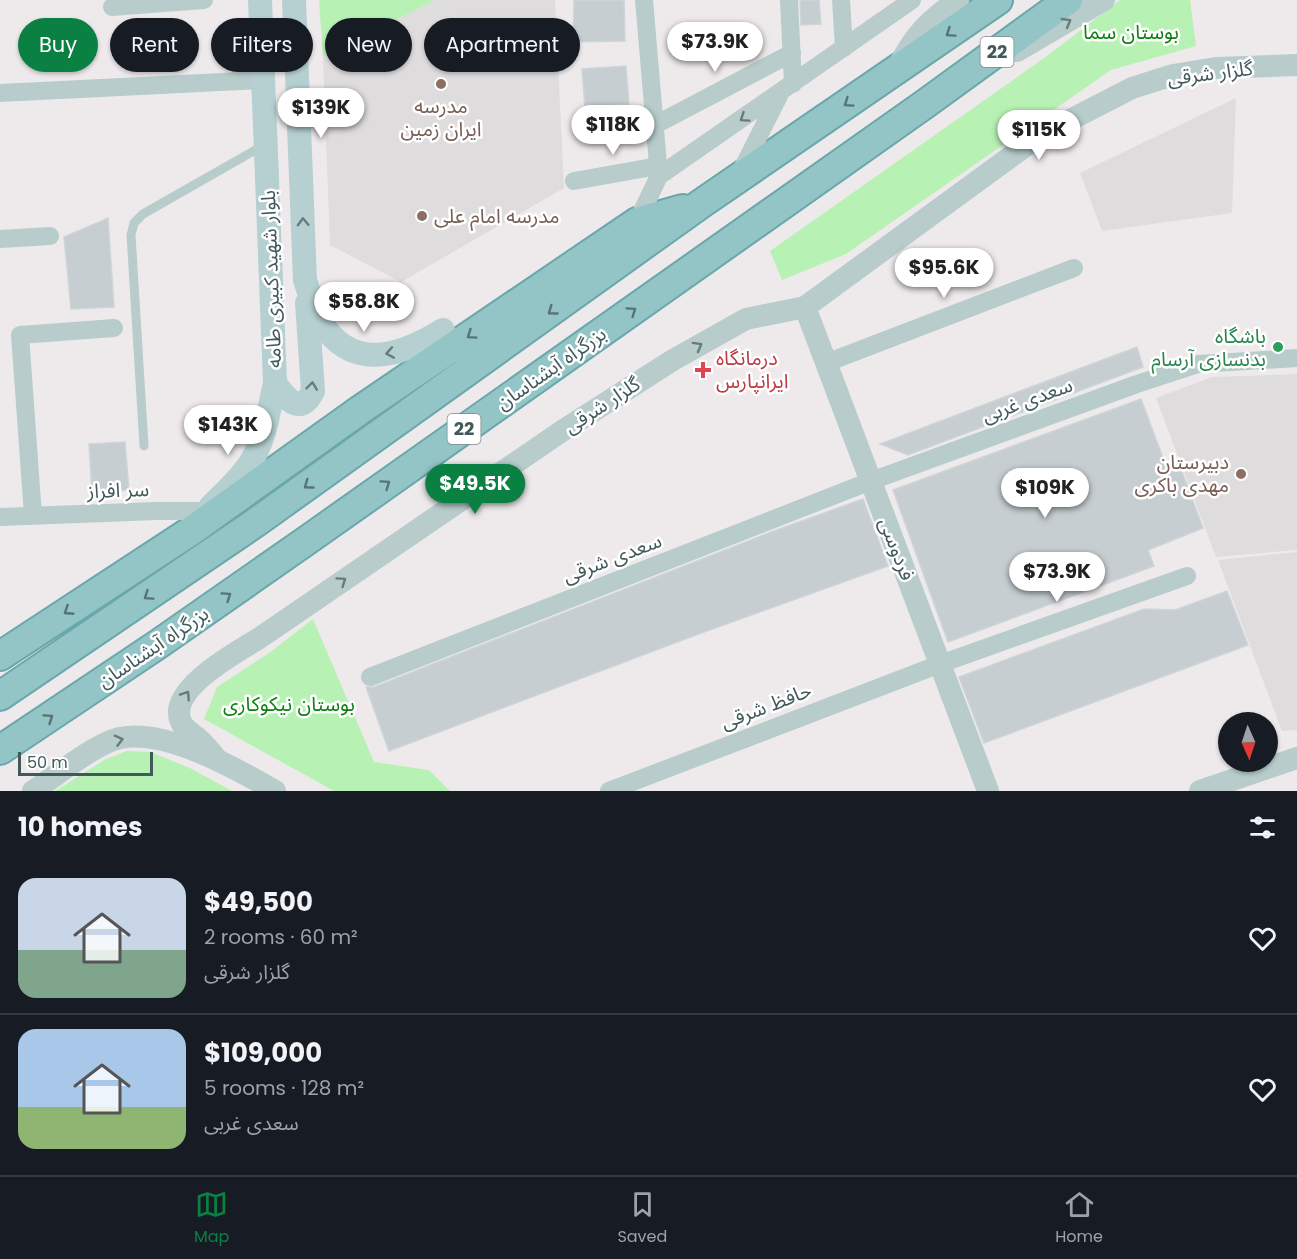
<!DOCTYPE html>
<html lang="en">
<head>
<meta charset="utf-8">
<style>
  :root { --surface:#171b24; --page:#242831; --text:#f1f3f6; --muted:#9ea1a6; --line:#363941; --accent:#0b8043 }
  body { margin:0; font-family:Poppins,"Noto Sans Arabic",sans-serif; background:var(--page); color:var(--text); height:100vh; display:flex; flex-direction:column; font-size:22px; white-space:nowrap }
  * { box-sizing:border-box; margin:0 }
  p { font-size:20px; color:var(--muted) }
  .icon { flex:none; width:33px; height:33px; fill:none; stroke:currentColor; stroke-width:2; stroke-linecap:round; stroke-linejoin:round }
  .map { position:relative; height:791px; overflow:hidden }
  .sheet { display:flex; flex-direction:column; background:var(--surface); flex:1 }
  .sheet>* { flex:none }
  .top-card { position:absolute; left:18px; top:18px; width:600px; height:54px; display:flex; gap:12px }
  .needle { width:39px; rotate:177deg }
  .tools { position:absolute; left:1218px; top:712px; display:grid; gap:12px }
  .tools a { display:grid; place-items:center; width:60px; height:60px; border-radius:50%; background:var(--surface); box-shadow:0 2px 4px #0004; font-size:30px }
  .scale { position:absolute; left:18px; bottom:15px; width:135px; box-sizing:border-box; padding-left:6px; border:3px solid #425959; border-top:0; font-size:16px; line-height:21px; white-space:nowrap; color:#425959; -webkit-text-stroke:4px #fff; paint-order:stroke }
  .price { position:absolute; translate:-50% -51px; padding:0 14px; border-radius:21px; background:#fff; color:#222; font-size:20px; line-height:39px; filter:drop-shadow(0 2px 3px #0008) }
  .price::after { content:''; position:absolute; left:50%; top:36px; width:18px; height:14px; margin-left:-9px; background:inherit; clip-path:polygon(0 0,100% 0,50% 100%) }
  .price.on { background:var(--accent); color:#fff }
  ul { padding:0; list-style:none }
  li { display:flex; align-items:center; gap:18px; height:150px; padding:0 18px }
  li+li { border-top:2px solid var(--line) }
  li span { display:grid; place-items:center; flex:none; width:168px; height:120px; border-radius:18px; color:#555 }
  li>.icon { margin-inline-start:auto }
  span .icon { width:72px; height:72px; fill:#fffc; stroke-width:1 }
  li b { font-size:26px }
  h2 { display:flex; justify-content:space-between; align-items:center; height:72px; padding:0 18px; font-size:26px }
  .chip { padding:0 21px; border-radius:27px; background:var(--surface); box-shadow:0 2px 4px #0004; font-size:21px; line-height:54px }
  .chip.on { background:var(--accent); color:#fff }
  .dock { display:flex; justify-content:space-around; align-items:center; height:84px; border-top:2px solid var(--line); background:var(--surface); font-size:16px; color:var(--muted) }
  .dock a { display:grid; justify-items:center; gap:3px }
  .dock .on { color:var(--accent) }
  .map>svg:first-child { display:block }
</style>
</head>
<body>
<div class="map">
<svg width="1297" height="791" viewBox="0 0 1297 791">
  <rect width="100%" height="100%" fill="#eeeaec"/>
  <!-- education -->
  <path fill="#dfdcde" d="M435,0h120l9,188 -163,94 -71,-37 -7,-188z
    M1236,98l-4,115 -130,18 -22,-58z
    M1297,374v176l-81,7 -60,-159 56,-21z
    M1297,552v178l-15,1 -64,-171z"/>
  <!-- green -->
  <path fill="#b8f1b4" d="M319,0h116l-112,57z
    M1120,0h70l6,46 -85,24 -265,184 -64,26 -12,-29 277,-195z
    M313,619l61,143 55,8 21,21h-116l-130,-72 13,-32 52,-34z
    M127,751l24,1 41,17 40,22h-177l51,-32z"/>
  <!-- building -->
  <path fill="#c6ced1" stroke="#ced5d8" stroke-width="1.5" d="M574,0h50l1,41 -52,1z
    M800,0h19l2,24 -20,1z
    M626,66l3,38 -44,4 -3,-39z
    M108,218l6,89 -43,2 -7,-72z
    M1137,347l6,20 -235,88 -28,-11z
    M1141,399l25,67 12,-5 25,67 -55,22 6,16 -206,76 -55,-152z
    M125,442l4,48 -37,2 -3,-48z
    M863,499l25,67 -192,69 -307,116 -23,-64h8l397,-155z
    M1227,591l21,54 -264,98 -25,-66 185,-68 31,1z"/>
  <g fill="none" stroke-linecap="round" stroke-linejoin="round">
    <defs>
      <path id="trunk" d="M0,656l191,-125 169,-121 277,-188 46,-13
        M0,696l255,-173 447,-320 296,-203
        M0,750l157,-105 149,-104 619,-437 143,-104"/>
    </defs>
    <!-- trunk casing -->
    <use href="#trunk" stroke="#69a7aa" stroke-width="32"/>
    <!-- service -->
    <path stroke="#b8cccc" stroke-width="9" d="M144,446l-13,-211 3,-12 9,-9 121,-69"/>
    <!-- minor -->
    <path stroke="#b8cccc" stroke-width="18" d="M644,0l15,176
      M789,0l4,84
      M841,0l3,48
      M112,7l92,-7
      M0,93l263,-13
      M655,125l137,-72
      M740,173l39,-77
      M574,181l84,-15
      M635,226l24,-50 253,-176
      M0,239l50,-3
      M826,363l248,-95
      M33,515l-13,-180 94,-7
      M0,517l157,-6h48
      M370,677l501,-196 266,-97 61,-20 99,-6
      M609,791l331,-127 247,-88"/>
    <!-- tertiary -->
    <path stroke="#b8cccc" stroke-width="22" d="M1017,51l87,-51
      M897,69c17,-34 30,-47 61,-69
      M805,307l183,484
      M216,758c-5,-6 -10,-12 -16,-18 -6,-6 -15,-9 -19,-18 -15,-33 58,-71 80,-85l301,-206 111,-71 73,-41 59,-12 234,-171 93,-48 41,-13 43,-7 81,-3
      M33,791c23,-15 61,-47 87,-53 45,-10 117,31 155,53
      M1200,791l97,-33"/>
    <!-- secondary -->
    <path stroke="#b6d0d1" stroke-width="24" d="M294,0l11,280c5,15 9,30 17,43 31,50 81,32 121,7
      M275,383c10,14 25,35 38,8l-6,-88
      M211,506c14,-14 31,-29 41,-46 14,-23 17,-52 23,-77l-15,-383"/>
    <!-- trunk -->
    <use href="#trunk" stroke="#93c4c6" stroke-width="28"/>
  </g>
  <!-- one-way arrows -->
  <defs><path id="oneway-chevron" d="M-2-3.5L2.5 0L-2 3.5" fill="none" stroke-width="1.6" stroke-linecap="round" stroke-linejoin="round" transform="scale(1.5)"/></defs>
  <g stroke="#657c7c">
    <use href="#oneway-chevron" transform="translate(1067 22) rotate(-30)"/>
    <use href="#oneway-chevron" transform="translate(744 118) rotate(146)"/>
    <use href="#oneway-chevron" transform="translate(698 346) rotate(-29)"/>
    <use href="#oneway-chevron" transform="translate(342 581) rotate(-35)"/>
    <use href="#oneway-chevron" transform="translate(186 695) rotate(-56)"/>
    <use href="#oneway-chevron" transform="translate(119 740) rotate(-15)"/>
  </g>
  <g stroke="#567474">
    <use href="#oneway-chevron" transform="translate(950 33) rotate(146)"/>
    <use href="#oneway-chevron" transform="translate(848 103) rotate(145)"/>
    <use href="#oneway-chevron" transform="translate(552 311) rotate(144)"/>
    <use href="#oneway-chevron" transform="translate(632 311) rotate(-35)"/>
    <use href="#oneway-chevron" transform="translate(471 335) rotate(146)"/>
    <use href="#oneway-chevron" transform="translate(386 484) rotate(-35)"/>
    <use href="#oneway-chevron" transform="translate(308 485) rotate(144)"/>
    <use href="#oneway-chevron" transform="translate(148 596) rotate(146)"/>
    <use href="#oneway-chevron" transform="translate(227 596) rotate(-35)"/>
    <use href="#oneway-chevron" transform="translate(68 611) rotate(147)"/>
    <use href="#oneway-chevron" transform="translate(49 718) rotate(-34)"/>
  </g>
  <g stroke="#657d7d">
    <use href="#oneway-chevron" transform="translate(303 222) rotate(-92)"/>
    <use href="#oneway-chevron" transform="translate(390 353) rotate(170)"/>
    <use href="#oneway-chevron" transform="translate(312 386) rotate(-83)"/>
  </g>
  <!-- markers -->
  <g fill="#8d6e63" stroke="#fff" stroke-width="2">
    <circle cx="441" cy="84" r="6"/>
    <circle cx="422" cy="216" r="6"/>
    <circle cx="1241" cy="474" r="6"/>
  </g>
  <circle fill="#2e9e5b" stroke="#fff" stroke-width="2" cx="1278" cy="347" r="6"/>
  <path fill="#e0444e" stroke="#fff" stroke-width="2" d="M700 361h6v6h6v6h-6v6h-6v-6h-6v-6h6z"/>
  <g text-anchor="middle" stroke-width="5" stroke-linejoin="round" paint-order="stroke">
    <!-- shield labels -->
    <g fill="#fff" stroke="#7b8b8b" stroke-width="1.5">
      <rect x="980.5" y="37" width="33" height="30" rx="4.5"/>
      <rect x="447.5" y="414" width="33" height="30" rx="4.5"/>
    </g>
    <g font-size="18" font-weight="bold" fill="#425959">
      <text x="997" y="58">22</text>
      <text x="464" y="435">22</text>
    </g>
    <!-- park labels -->
    <g font-size="20" fill="#0f7e13" stroke="#fff">
      <text x="1131" y="39">بوستان سما</text>
      <text x="289" y="711">بوستان نیکوکاری</text>
    </g>
    <!-- street labels -->
    <g font-size="20" fill="#425959" stroke="#fff">
      <text transform="translate(1210 73) rotate(-7)" y="7">گلزار شرقی</text>
      <text transform="translate(271 279) rotate(-92)" y="7">بلوار شهید کبیری طامه</text>
      <text transform="translate(551 368) rotate(-35)" y="7">بزرگراه آبشناسان</text>
      <text transform="translate(1027 400) rotate(-20)" y="7">سعدی غربی</text>
      <text transform="translate(602 405) rotate(-33)" y="7">گلزار شرقی</text>
      <text transform="translate(118 490) rotate(-2)" y="7">سر افراز</text>
      <text transform="translate(897 549) rotate(69)" y="7">فردوسی</text>
      <text transform="translate(612 558) rotate(-21)" y="7">سعدی شرقی</text>
      <text transform="translate(153 647) rotate(-34)" y="7">بزرگراه آبشناسان</text>
      <text transform="translate(766 706) rotate(-21)" y="7">حافظ شرقی</text>
    </g>
    <!-- education labels -->
    <g font-size="20" fill="#785e54" stroke="#fff">
      <text x="441" y="113">مدرسه<tspan x="441" dy="23">ایران زمین</tspan></text>
      <text x="434" y="223" text-anchor="start">مدرسه امام علی</text>
      <text x="1229" y="469" text-anchor="end">دبیرستان<tspan x="1229" dy="23">مهدی باکری</tspan></text>
    </g>
    <!-- leisure labels -->
    <g font-size="20" fill="#27864d" stroke="#fff" text-anchor="end">
      <text x="1266" y="343">باشگاه<tspan x="1266" dy="23">بدنسازی آرسام</tspan></text>
    </g>
    <!-- health labels -->
    <g font-size="20" fill="#be3a42" stroke="#fff" text-anchor="start">
      <text x="716" y="365">درمانگاه<tspan x="716" dy="23">ایرانپارس</tspan></text>
    </g>
  </g>
</svg>
<div class="tools">
<a><svg class="needle" viewBox="-14 -14 28 28"><path d="M0-13l5 13h-10z" fill="#e53935"/><path d="M0 13l5-13h-10z" fill="#9ea1a6"/></svg></a>
</div>
<div class="scale">50 m</div>
<b class="price" style="left:715px;top:73px">$73.9K</b>
<b class="price" style="left:321px;top:139px">$139K</b>
<b class="price" style="left:613px;top:156px">$118K</b>
<b class="price" style="left:1039px;top:161px">$115K</b>
<b class="price" style="left:944px;top:299px">$95.6K</b>
<b class="price" style="left:364px;top:333px">$58.8K</b>
<b class="price" style="left:228px;top:456px">$143K</b>
<b class="price on" style="left:475px;top:515px">$49.5K</b>
<b class="price" style="left:1045px;top:519px">$109K</b>
<b class="price" style="left:1057px;top:603px">$73.9K</b>
<div class="top-card">
<a class="chip on">Buy</a>
<a class="chip">Rent</a>
<a class="chip">Filters</a>
<a class="chip">New</a>
<a class="chip">Apartment</a>
</div>
</div>
<section class="sheet">
<h2>10 homes<svg class="icon" aria-label="filters" viewBox="0 0 24 24"><path d="M4 7h16M4 17h16"/><circle cx="9" cy="7" r="2"/><circle cx="15" cy="17" r="2"/></svg></h2>
<ul>
<li><span style="background:linear-gradient(#c9d6e8 60%,#7fa58c 0)"><svg class="icon" aria-label="home" viewBox="0 0 24 24"><path d="M3 11l9-7 9 7M6 9v11h12V9"/></svg></span><div><b>$49,500</b><p>2 rooms · 60 m²</p><p>گلزار شرقی</p></div><svg class="icon" aria-label="heart" viewBox="0 0 24 24"><path d="M12 20l-8-8c-3-5 5-10 8-4 3-6 11-1 8 4z"/></svg></li>
<li><span style="background:linear-gradient(#a9c7e8 65%,#8fb573 0)"><svg class="icon" aria-label="home" viewBox="0 0 24 24"><path d="M3 11l9-7 9 7M6 9v11h12V9"/></svg></span><div><b>$109,000</b><p>5 rooms · 128 m²</p><p>سعدی غربی</p></div><svg class="icon" aria-label="heart" viewBox="0 0 24 24"><path d="M12 20l-8-8c-3-5 5-10 8-4 3-6 11-1 8 4z"/></svg></li>
</ul>
</section>
<nav class="dock">
<a class="on"><svg class="icon" aria-label="map" viewBox="0 0 24 24"><path d="M3 6l6-2 6 2 6-2v14l-6 2-6-2-6 2zM9 4v14M15 6v14"/></svg>Map</a>
<a><svg class="icon" aria-label="saved" viewBox="0 0 24 24"><path d="M7 4h10v16l-5-4-5 4z"/></svg>Saved</a>
<a><svg class="icon" aria-label="home" viewBox="0 0 24 24"><path d="M3 11l9-7 9 7M6 9v11h12V9"/></svg>Home</a>
</nav>
</body>
</html>
